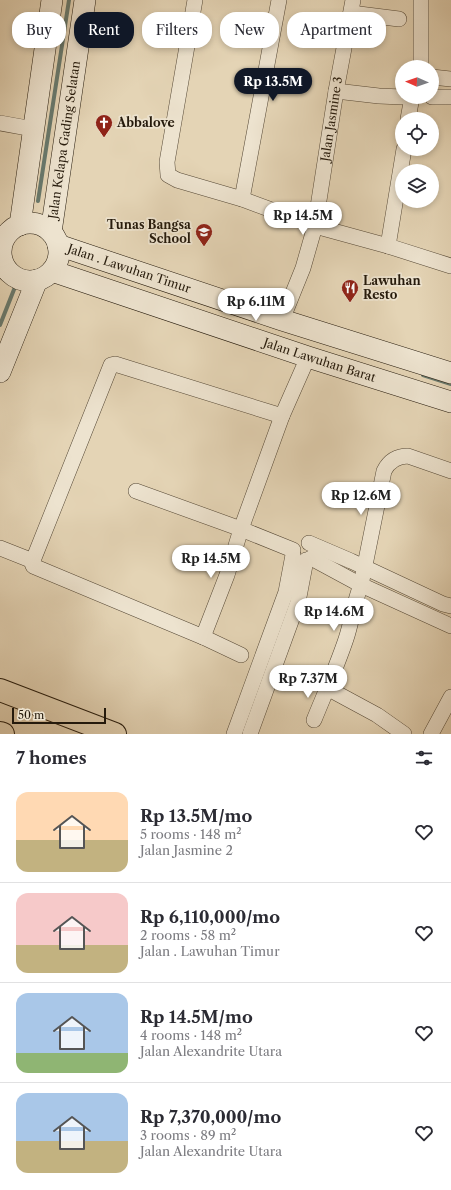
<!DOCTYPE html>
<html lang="en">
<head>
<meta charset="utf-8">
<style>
  :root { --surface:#fff; --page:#f7f7f7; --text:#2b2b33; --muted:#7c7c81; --line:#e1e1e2; --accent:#111827 }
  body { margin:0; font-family:"Libre Caslon Text",serif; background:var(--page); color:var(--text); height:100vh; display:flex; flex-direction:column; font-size:15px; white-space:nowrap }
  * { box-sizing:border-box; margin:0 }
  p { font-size:13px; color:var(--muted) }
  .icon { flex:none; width:22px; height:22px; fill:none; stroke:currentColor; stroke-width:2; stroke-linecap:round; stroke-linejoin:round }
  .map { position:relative; height:734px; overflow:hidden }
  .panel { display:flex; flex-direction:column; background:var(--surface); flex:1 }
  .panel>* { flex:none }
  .top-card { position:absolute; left:12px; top:12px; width:427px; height:36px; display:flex; gap:8px }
  .needle { width:26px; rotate:272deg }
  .fabs { position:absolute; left:395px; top:60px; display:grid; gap:8px }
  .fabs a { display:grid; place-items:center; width:44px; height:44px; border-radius:50%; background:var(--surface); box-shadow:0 2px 6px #0003; font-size:20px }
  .scale { position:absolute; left:12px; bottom:10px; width:94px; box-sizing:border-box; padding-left:4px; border:2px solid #251a0c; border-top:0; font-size:11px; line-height:14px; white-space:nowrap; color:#251a0c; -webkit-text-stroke:3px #ede3cf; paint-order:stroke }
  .price { position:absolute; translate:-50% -34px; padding:0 9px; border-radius:14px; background:#fff; color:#222; font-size:13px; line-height:26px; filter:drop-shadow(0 1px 2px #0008) }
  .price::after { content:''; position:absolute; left:50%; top:24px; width:12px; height:9px; margin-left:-6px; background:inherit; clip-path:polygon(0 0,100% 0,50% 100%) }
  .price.active { background:var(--accent); color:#fff }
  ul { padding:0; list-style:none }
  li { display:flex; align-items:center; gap:12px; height:100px; padding:0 16px }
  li+li { border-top:1px solid var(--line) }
  li span { display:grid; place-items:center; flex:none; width:112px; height:80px; border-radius:12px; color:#555 }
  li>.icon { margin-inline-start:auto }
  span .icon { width:48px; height:48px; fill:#fffc; stroke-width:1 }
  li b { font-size:17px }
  h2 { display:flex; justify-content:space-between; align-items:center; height:48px; padding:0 16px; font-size:17px }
  .pill { padding:0 14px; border-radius:16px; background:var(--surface); box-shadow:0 2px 6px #0003; font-size:14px; line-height:36px }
  .pill.active { background:var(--accent); color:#fff }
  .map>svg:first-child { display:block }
</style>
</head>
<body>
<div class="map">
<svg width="451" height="734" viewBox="0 0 451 734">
  <rect width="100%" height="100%" fill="#e4d4b5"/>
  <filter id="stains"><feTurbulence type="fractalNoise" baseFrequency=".005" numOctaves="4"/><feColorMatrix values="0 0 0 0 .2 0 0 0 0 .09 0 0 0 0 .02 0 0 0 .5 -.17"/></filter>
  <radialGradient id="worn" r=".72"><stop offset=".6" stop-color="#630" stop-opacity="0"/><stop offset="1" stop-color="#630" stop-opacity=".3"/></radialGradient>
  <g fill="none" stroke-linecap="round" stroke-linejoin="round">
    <!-- stream -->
    <path stroke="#68796d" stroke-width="4" d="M38,201l31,-201
      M0,325l15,-38
      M423,375l28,9"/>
    <defs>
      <g id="street">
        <path d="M195,0l-28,162 1,13 9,5 65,19 73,27 73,20 63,20"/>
        <path d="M421,0v67"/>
        <path d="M351,13l48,6"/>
        <path d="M432,77l19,2"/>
        <path d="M336,91l43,5 23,1"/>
        <path d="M432,97h19"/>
        <path d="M408,119l4,-22"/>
        <path d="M0,123l33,6"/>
        <path d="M242,199l37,-199"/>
        <path d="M388,246l16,-97"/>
        <path id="s1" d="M282,320l21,-52 12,-42 21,-135 17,-91"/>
        <path d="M136,491l105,38 52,21"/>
        <path d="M309,543l42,18 92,43 8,2"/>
        <path d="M0,548l33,13"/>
        <path d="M311,558l50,27 90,41"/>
        <path d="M203,637l24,-62 14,-46 41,-113 26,-59"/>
        <path d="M241,655l-38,-18 -170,-71 -1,-3 79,-198 4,-1 167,52"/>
        <path d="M327,688l50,27 27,19"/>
        <path d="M314,720c11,-27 23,-54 32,-81 6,-18 8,-37 15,-54l23,-114c5,-10 13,-15 24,-15l43,15"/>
        <path d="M234,734l52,-142 7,-37"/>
        <path d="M250,734l48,-132 8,-42"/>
        <path d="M431,734l20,-37"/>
      </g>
      <g id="secondary">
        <circle cx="30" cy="252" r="29"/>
        <path d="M20,225l32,-225"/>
        <path id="s2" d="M51,232l34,-232"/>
        <path id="s3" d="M58,245l224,75 169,53"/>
        <path id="s4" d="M52,271l256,86 143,45"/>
        <path d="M0,372l37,-92"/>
      </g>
      <path id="primary" d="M0,690l115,44
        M0,733l3,1"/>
    </defs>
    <!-- street casing -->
    <use href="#street" stroke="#554836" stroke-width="16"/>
    <!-- secondary casing -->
    <use href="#secondary" stroke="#251a0c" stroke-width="22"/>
    <!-- primary casing -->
    <use href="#primary" stroke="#251a0c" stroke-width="24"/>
    <!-- street -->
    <use href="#street" stroke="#ede3cf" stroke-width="15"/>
    <!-- secondary -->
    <use href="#secondary" stroke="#ede3cf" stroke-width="21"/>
    <!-- primary -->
    <use href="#primary" stroke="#e4d4b5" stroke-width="22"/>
  </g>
  <!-- icons -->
  <defs>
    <symbol id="church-pin" viewBox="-11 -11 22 30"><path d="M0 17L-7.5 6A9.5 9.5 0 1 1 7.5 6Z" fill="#8f2418" stroke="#ede3cf"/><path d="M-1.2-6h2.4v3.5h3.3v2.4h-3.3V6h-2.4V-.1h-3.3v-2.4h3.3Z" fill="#fff"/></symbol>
    <symbol id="school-pin" viewBox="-11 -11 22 30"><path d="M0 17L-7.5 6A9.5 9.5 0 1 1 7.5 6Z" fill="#8f2418" stroke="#ede3cf"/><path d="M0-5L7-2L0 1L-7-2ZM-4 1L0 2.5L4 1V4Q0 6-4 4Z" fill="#fff"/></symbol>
    <symbol id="restaurant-pin" viewBox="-11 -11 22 30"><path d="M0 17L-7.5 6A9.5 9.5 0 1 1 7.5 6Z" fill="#8f2418" stroke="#ede3cf"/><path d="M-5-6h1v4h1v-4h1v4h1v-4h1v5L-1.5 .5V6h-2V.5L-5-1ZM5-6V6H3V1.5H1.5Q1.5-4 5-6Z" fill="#fff"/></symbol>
  </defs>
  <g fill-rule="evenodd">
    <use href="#church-pin" x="94" y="113" width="20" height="27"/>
    <use href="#school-pin" x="194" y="222" width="20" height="27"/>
    <use href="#restaurant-pin" x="340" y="278" width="20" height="27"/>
  </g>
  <g text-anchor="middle" stroke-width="3.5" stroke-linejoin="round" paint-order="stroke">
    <!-- street labels -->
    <g font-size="12" fill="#251a0c" stroke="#ede3cf">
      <text dy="4" stroke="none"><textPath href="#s1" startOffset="208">Jalan Jasmine 3</textPath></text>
      <text dy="4" stroke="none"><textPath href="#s2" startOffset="93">Jalan Kelapa Gading Selatan</textPath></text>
      <text dy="4" stroke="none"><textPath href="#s3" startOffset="75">Jalan . Lawuhan Timur</textPath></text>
      <text dy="4" stroke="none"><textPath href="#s4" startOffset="282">Jalan Lawuhan Barat</textPath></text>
    </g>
    <!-- poi labels -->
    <g font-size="12" font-weight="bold" fill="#251a0c" stroke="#ede3cf" text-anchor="start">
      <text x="117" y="127">Abbalove</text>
      <text x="191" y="229" text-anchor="end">Tunas Bangsa<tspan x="191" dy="14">School</tspan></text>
      <text x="363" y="285">Lawuhan<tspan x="363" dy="14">Resto</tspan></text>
    </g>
  </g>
  <rect width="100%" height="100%" filter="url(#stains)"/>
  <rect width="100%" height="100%" fill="url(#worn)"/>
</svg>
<div class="fabs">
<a><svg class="needle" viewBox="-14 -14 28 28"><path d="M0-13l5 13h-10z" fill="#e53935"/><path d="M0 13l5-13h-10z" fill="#7c7c81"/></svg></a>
<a><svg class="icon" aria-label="locate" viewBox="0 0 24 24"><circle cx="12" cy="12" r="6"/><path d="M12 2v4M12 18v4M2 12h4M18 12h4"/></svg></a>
<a><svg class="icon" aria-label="layers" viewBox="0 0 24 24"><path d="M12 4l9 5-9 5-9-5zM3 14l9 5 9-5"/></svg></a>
</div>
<div class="scale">50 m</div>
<b class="price active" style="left:273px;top:102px">Rp 13.5M</b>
<b class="price" style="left:303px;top:236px">Rp 14.5M</b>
<b class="price" style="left:256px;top:322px">Rp 6.11M</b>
<b class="price" style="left:361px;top:516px">Rp 12.6M</b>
<b class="price" style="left:211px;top:579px">Rp 14.5M</b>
<b class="price" style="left:334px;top:632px">Rp 14.6M</b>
<b class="price" style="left:308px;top:699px">Rp 7.37M</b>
<div class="top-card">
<a class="pill">Buy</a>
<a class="pill active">Rent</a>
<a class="pill">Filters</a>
<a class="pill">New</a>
<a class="pill">Apartment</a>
</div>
</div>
<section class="panel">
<h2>7 homes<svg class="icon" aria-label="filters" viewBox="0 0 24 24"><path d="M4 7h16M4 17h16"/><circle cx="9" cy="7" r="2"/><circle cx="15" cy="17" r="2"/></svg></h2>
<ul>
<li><span style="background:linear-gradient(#ffd9b3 60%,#c2b280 0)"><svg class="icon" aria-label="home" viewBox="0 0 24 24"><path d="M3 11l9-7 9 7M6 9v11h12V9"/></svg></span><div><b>Rp 13.5M/mo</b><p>5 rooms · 148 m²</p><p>Jalan Jasmine 2</p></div><svg class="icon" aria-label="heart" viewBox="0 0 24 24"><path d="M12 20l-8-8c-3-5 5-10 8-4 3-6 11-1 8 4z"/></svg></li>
<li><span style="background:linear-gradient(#f6c9c9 65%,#c2b280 0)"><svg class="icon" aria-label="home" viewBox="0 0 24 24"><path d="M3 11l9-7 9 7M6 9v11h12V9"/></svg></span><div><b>Rp 6,110,000/mo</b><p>2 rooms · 58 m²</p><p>Jalan . Lawuhan Timur</p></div><svg class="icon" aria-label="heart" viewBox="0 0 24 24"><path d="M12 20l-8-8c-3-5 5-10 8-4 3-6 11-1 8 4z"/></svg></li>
<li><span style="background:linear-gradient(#a9c7e8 75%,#8fb573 0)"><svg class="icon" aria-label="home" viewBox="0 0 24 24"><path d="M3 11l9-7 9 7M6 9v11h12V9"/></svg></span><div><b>Rp 14.5M/mo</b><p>4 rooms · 148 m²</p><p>Jalan Alexandrite Utara</p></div><svg class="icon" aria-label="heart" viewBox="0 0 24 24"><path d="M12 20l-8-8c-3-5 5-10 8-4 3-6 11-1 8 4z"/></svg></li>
<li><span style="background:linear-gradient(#a9c7e8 60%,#c2b280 0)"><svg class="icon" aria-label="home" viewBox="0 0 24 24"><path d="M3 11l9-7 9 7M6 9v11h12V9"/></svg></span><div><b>Rp 7,370,000/mo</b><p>3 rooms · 89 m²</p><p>Jalan Alexandrite Utara</p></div><svg class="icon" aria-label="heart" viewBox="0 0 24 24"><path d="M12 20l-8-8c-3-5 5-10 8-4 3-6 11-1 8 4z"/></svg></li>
</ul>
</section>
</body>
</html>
